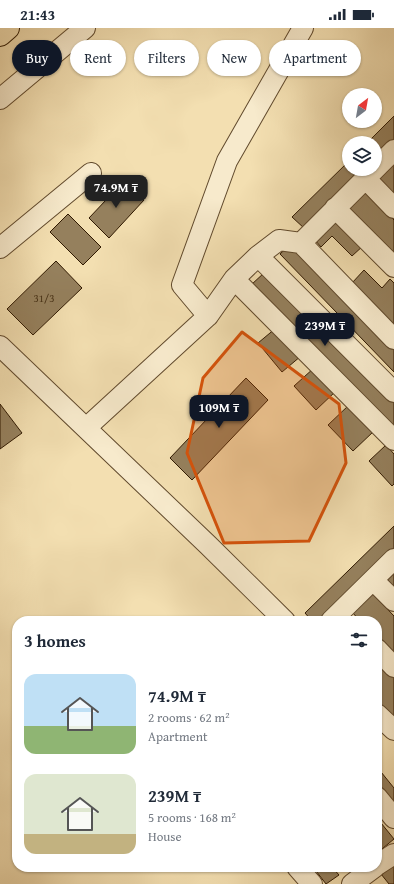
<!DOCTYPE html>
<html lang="en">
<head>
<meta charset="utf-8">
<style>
  :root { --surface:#fff; --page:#f6f6f7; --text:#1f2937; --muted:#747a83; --accent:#111827 }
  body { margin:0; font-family:"Gentium Book Plus",serif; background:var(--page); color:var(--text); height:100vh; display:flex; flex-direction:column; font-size:15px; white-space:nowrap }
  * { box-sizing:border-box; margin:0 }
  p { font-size:13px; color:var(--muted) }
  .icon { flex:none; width:22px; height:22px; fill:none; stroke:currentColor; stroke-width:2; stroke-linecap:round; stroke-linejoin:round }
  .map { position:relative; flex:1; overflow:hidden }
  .drawer { position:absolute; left:12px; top:588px; width:370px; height:256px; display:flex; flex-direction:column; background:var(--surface); border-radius:16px; box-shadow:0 1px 3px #0004 }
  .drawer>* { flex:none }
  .hud { position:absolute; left:12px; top:12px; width:370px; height:36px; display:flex; gap:8px }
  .needle { width:26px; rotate:31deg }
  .controls { position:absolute; left:342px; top:60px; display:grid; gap:8px }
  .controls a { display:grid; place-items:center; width:40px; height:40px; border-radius:50%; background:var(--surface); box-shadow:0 1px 3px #0004; font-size:20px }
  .price { position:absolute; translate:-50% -34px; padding:0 9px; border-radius:8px; background:var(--accent); color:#fff; font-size:13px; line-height:26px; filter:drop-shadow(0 1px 2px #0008) }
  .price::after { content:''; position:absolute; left:50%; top:24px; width:12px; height:9px; margin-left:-6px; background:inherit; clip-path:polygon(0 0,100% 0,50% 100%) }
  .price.selected { background:#222; color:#fff }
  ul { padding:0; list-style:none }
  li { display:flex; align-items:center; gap:12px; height:100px; padding:0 12px }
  li span { display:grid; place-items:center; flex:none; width:112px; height:80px; border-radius:12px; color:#555 }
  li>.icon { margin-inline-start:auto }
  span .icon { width:48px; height:48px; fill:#fffc; stroke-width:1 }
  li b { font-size:17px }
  h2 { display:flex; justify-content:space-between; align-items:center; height:48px; padding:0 12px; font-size:17px }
  .pill { padding:0 14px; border-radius:18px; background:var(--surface); box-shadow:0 1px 3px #0004; font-size:14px; line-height:36px }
  .pill.selected { background:var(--accent); color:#fff }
  .status { display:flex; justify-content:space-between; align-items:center; height:28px; padding:0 20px; background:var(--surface); direction:ltr }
  .status svg { height:11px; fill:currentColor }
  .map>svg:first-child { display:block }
</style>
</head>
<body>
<div class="status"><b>21:43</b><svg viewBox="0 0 49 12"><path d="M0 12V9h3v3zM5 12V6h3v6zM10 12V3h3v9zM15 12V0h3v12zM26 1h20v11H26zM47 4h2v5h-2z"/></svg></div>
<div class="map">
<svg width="394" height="856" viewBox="0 0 394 856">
  <rect width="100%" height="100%" fill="#f3dfb1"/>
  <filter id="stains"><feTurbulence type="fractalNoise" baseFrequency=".005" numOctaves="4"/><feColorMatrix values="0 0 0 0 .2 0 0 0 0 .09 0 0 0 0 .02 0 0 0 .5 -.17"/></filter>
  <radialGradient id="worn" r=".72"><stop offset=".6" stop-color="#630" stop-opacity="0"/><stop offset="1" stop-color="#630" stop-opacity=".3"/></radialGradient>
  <!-- building -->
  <path fill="#95805d" stroke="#301901" d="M394,88v25l-19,19v-17h-8z
    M394,132v37l-18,-19z
    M349,133v8h17l-61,60 -13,-12z
    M124,153l20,19 -35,38 -20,-20z
    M366,164l28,28v36l-46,-46z
    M68,186l33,33 -18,18 -33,-33z
    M336,189l28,28 -12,11 -20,-20 -11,11 -7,-8z
    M292,215l102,106v23l-114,-118z
    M56,233l26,27 -49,47 -26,-26z
    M364,242l18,18 8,-9 4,4v42l-42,-42z
    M265,244l129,131v26l-143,-144z
    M276,300l25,28 -19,16 -24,-29z
    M314,340l22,23 -20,19 -22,-24z
    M246,350l22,22 -76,80 -22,-22z
    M0,376l22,29 -22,16z
    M349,377l25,26 -21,20 -25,-26z
    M386,417l8,9v30l-2,2 -23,-25z
    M394,498v25l-71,70h-11l-7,-8z
    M394,544v18l-9,-9z
    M372,565l22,23v40l-17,-18v-17h-17l-8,-9z
    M377,633l17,17v40l-17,-17z
    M377,739l17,21v25l-17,-21z
    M377,790l17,21 -17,14z
    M394,835v21h-5l-8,-10z
    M313,839h19l7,8 -13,9z"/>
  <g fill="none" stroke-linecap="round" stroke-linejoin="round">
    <defs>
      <path id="minor" d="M0,71l85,-71
        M366,151l28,29
        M335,180l59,59
        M301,215l93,96
        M0,220l91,-75
        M258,228l136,136
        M234,251l160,161
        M208,288l-26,-31 45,-124 76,-133
        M0,318l208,199 77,76
        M86,400l122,-112 26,-37 24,-23 21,-16 22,3 93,-93
        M373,552l21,21
        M331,593l63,-62
        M377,621l17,18
        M377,686l17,16
        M377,769l17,21
        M377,837l17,-11
        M297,839l15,17
        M352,856l23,-17"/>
      <path id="major" d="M0,7l8,-7"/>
    </defs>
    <!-- minor casing -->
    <use href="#minor" stroke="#614a2d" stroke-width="22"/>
    <!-- major casing -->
    <use href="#major" stroke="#301901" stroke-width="24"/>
    <!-- minor -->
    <use href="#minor" stroke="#f7eacc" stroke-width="20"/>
    <!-- major -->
    <use href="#major" stroke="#f3dfb1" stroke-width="22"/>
  </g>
  <!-- marked area -->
  <path fill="#d6530b" fill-opacity="0.2" stroke="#d6530b" stroke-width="3" stroke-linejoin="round" d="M242,304l97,72 7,59 -37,78 -85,2 -37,-90 16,-75z"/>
  <g text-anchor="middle" stroke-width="3.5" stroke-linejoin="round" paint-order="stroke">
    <!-- number labels -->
    <g font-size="11" fill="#493318">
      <text x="44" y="274">31/3</text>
    </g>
  </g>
  <rect width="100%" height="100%" filter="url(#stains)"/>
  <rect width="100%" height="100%" fill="url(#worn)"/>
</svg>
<div class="controls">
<a><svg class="needle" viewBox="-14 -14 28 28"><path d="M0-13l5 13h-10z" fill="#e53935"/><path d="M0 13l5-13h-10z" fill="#747a83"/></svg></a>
<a><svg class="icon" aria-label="layers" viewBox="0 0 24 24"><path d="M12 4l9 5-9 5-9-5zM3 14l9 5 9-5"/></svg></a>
</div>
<b class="price selected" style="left:116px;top:181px">74.9M ₸</b>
<b class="price" style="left:325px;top:319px">239M ₸</b>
<b class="price" style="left:219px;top:401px">109M ₸</b>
<div class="hud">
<a class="pill selected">Buy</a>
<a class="pill">Rent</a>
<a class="pill">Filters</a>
<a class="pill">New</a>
<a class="pill">Apartment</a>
</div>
<section class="drawer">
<h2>3 homes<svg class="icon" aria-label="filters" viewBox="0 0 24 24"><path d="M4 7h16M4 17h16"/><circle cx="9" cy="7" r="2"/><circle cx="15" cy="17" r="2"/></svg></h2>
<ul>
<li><span style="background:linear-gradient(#bfe0f5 65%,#8fb573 0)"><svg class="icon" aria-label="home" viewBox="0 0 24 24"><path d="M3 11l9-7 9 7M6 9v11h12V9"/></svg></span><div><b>74.9M ₸</b><p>2 rooms · 62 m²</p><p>Apartment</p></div></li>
<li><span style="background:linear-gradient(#dfe7d0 75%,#c2b280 0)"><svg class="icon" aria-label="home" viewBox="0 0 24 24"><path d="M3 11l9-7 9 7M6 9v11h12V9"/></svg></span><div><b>239M ₸</b><p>5 rooms · 168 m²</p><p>House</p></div></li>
</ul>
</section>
</div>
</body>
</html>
